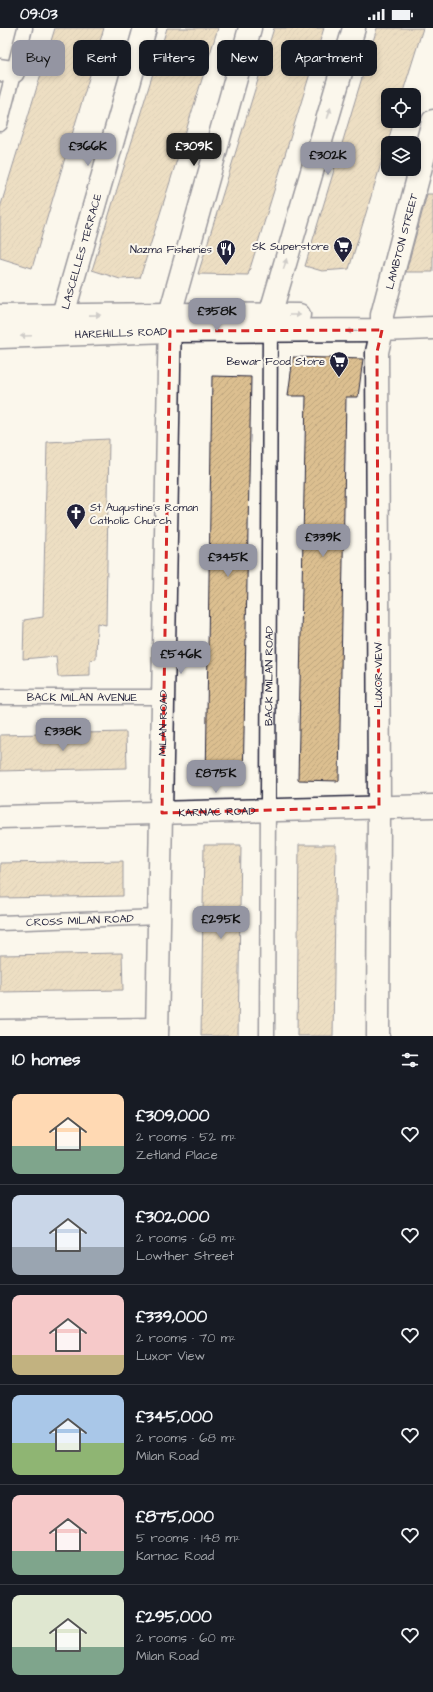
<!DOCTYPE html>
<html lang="en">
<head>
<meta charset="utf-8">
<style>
  :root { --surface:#171b24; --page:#242831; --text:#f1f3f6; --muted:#9ea1a6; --line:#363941; --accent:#9495a2 }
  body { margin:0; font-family:"Architects Daughter",sans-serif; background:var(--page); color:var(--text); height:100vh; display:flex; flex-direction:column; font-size:15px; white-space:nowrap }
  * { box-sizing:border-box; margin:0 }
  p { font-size:13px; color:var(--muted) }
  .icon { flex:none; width:22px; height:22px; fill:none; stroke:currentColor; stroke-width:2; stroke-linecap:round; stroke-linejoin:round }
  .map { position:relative; height:1008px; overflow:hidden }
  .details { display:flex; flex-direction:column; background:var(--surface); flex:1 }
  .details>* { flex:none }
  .hud { position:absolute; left:12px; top:12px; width:409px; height:36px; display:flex; gap:8px }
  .tools { position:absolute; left:381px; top:60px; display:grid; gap:8px }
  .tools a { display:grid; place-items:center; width:40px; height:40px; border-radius:8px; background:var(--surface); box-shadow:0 2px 6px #0003; font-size:20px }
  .price { position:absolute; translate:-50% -34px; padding:0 9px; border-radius:8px; background:var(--accent); color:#111; font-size:13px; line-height:26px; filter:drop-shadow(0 1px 2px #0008) }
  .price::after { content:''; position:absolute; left:50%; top:24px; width:12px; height:9px; margin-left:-6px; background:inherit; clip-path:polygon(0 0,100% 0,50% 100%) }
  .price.current { background:#222; color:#fff }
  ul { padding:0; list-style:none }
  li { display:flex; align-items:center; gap:12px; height:100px; padding:0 12px }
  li+li { border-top:1px solid var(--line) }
  li span { display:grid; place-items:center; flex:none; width:112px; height:80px; border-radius:8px; color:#555 }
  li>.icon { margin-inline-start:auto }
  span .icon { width:48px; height:48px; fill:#fffc; stroke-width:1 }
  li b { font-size:17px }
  h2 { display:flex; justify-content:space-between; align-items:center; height:48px; padding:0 12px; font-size:17px }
  .chip { padding:0 14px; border-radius:8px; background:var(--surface); box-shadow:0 2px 6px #0003; font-size:14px; line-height:36px }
  .chip.current { background:var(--accent); color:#111 }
  .status { display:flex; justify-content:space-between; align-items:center; height:28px; padding:0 20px; background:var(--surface); direction:ltr }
  .status svg { height:11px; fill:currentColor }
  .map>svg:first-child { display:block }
</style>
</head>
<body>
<div class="status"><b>09:03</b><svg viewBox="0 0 49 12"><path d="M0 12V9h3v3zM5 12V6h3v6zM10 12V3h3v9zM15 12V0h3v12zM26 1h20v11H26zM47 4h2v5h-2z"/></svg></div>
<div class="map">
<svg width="433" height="1008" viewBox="0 0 433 1008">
  <defs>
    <pattern id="building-hatch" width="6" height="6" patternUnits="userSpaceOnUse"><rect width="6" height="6" fill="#dcbf90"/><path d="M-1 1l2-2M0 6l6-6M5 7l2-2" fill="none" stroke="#bca47d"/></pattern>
  </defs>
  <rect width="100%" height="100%" fill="#fbf7ec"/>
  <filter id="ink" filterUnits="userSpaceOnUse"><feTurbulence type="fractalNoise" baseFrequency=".025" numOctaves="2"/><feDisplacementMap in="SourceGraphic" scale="8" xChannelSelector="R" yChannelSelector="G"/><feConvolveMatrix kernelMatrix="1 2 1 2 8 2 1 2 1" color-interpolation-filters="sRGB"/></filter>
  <g filter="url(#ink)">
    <!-- building -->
    <path fill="url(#building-hatch)" stroke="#22223b" d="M55,0h49l-72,240 -32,-10v-50z
      M167,0h51l-78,250 -20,1 -28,-9z
      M274,0h50l-76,247 -50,-1z
      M377,0h46l-21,67h-14v26h6l-45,148 -27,2 -17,-5z
      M427,166h6v78h-27z
      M293,329l70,2 -5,38h-12l-7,384 -41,-1 8,-384h-18z
      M212,348l39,1 -8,407 -37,-1z
      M109,411l-3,186 -9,-2 -1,36 -6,1v16l-32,1 -2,-21 -33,3 1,-39 19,-3 4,-175z
      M126,704l1,36 -127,3v-36z
      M204,817h37l-3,191h-37z
      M299,817h37l-3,191h-36z
      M123,833v35l-123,2v-35z
      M122,925l1,37 -123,2v-37z"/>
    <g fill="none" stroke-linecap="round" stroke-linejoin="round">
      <defs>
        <g id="service">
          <path d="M0,96l25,-96"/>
          <path id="s1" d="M0,669h163"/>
          <path id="s2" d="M0,895l159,-6"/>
          <path id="s3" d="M267,1008l3,-712"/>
        </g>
        <g id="minor">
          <path d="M0,42l13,2"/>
          <path d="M270,287l84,-287"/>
          <path id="s4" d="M58,304l87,-304"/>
          <path id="s5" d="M0,789l433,-11"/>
          <path d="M0,1003l157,-2"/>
          <path id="s6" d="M157,1008l13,-722 80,-286"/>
          <path id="s7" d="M378,1008l1,-229 -2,-455 5,-22v-15l51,-194"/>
        </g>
        <g id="tertiary">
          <path d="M0,288l170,-2 129,1"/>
          <path id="s8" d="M0,309l170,-6 212,-1 51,-2"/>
        </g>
      </defs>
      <!-- service casing -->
      <use href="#service" stroke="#22223b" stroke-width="17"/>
      <!-- minor casing -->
      <use href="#minor" stroke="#22223b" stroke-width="25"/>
      <!-- tertiary casing -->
      <use href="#tertiary" stroke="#22223b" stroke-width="25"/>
      <!-- service -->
      <use href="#service" stroke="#fbf7ec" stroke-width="14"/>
      <!-- minor -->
      <use href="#minor" stroke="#fbf7ec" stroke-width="22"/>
      <!-- tertiary -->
      <use href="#tertiary" stroke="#fbf7ec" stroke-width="22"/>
    </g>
    <!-- one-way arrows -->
    <defs><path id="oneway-solid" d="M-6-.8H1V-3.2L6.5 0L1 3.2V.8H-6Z"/></defs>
    <g fill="#99979c">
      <use href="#oneway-solid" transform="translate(329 85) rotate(-74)"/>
      <use href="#oneway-solid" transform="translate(285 236) rotate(-74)"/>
      <use href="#oneway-solid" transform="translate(95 287) rotate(-1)"/>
      <use href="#oneway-solid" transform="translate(295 287)"/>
      <use href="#oneway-solid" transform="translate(352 303) rotate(180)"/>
      <use href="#oneway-solid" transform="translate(26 308) rotate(178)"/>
    </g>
  </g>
  <!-- marked area -->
  <path d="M0 0H433V1008H0ZM382,302l-5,22 2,455 -217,6 8,-482z" fill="#fbf7ec" fill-opacity=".55" fill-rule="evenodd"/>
  <path fill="none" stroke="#d62828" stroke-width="3" stroke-dasharray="8 5" stroke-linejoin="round" d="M382,302l-5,22 2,455 -217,6 8,-482z"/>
  <!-- icons -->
  <defs>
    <symbol id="supermarket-pin" viewBox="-11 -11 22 30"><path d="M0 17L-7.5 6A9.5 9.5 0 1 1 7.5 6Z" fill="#22223b" stroke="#fbf7ec"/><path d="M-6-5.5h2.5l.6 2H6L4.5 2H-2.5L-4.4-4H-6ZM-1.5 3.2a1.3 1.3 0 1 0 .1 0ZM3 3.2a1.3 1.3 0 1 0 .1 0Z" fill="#fff"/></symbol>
    <symbol id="restaurant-pin" viewBox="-11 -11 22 30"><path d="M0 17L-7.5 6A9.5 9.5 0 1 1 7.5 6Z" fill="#22223b" stroke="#fbf7ec"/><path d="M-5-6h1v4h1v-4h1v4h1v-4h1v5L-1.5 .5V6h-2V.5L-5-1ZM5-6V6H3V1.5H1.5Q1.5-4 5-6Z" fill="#fff"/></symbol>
    <symbol id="church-pin" viewBox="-11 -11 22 30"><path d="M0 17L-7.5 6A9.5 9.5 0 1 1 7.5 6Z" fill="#22223b" stroke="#fbf7ec"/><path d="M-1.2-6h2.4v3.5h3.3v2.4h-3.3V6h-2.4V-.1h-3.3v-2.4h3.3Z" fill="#fff"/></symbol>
  </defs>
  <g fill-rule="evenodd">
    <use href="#supermarket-pin" x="332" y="207" width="22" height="30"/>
    <use href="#restaurant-pin" x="215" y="210" width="22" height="30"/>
    <use href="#supermarket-pin" x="328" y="322" width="22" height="30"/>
    <use href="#church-pin" x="65" y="474" width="22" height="30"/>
  </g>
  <g text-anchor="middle" stroke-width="4" stroke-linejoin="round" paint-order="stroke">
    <!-- street labels -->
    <g font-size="11" fill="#22223b" stroke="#fbf7ec">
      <text dy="4" stroke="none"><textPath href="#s7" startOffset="798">LAMBTON STREET</textPath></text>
      <text dy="4" stroke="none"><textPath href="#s4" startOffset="84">LASCELLES TERRACE</textPath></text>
      <text dy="4" stroke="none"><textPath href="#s8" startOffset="121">HAREHILLS ROAD</textPath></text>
      <text transform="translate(378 647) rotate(-90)" y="4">LUXOR VIEW</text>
      <text dy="4" stroke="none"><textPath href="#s3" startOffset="360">BACK MILAN ROAD</textPath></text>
      <text dy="4" stroke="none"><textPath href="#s1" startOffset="82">BACK MILAN AVENUE</textPath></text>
      <text dy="4" stroke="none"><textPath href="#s6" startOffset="313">MILAN ROAD</textPath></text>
      <text dy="4" stroke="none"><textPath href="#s5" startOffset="217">KARNAC ROAD</textPath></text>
      <text dy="4" stroke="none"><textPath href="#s2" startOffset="80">CROSS MILAN ROAD</textPath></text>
    </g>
    <!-- poi labels -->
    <g font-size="11" fill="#22223b" stroke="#fbf7ec" text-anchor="end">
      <text x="329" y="222">SK Superstore</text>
      <text x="212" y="225">Nazma Fisheries</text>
      <text x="325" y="337">Bewar Food Store</text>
      <text x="90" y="483" text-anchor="start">St Augustine's Roman<tspan x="90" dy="13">Catholic Church</tspan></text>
    </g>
  </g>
</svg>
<div class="tools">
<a><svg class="icon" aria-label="locate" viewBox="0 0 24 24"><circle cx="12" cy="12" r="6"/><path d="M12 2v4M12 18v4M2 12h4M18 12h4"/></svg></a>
<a><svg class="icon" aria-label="layers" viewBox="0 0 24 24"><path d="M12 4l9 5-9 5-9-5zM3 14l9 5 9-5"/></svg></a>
</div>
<b class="price" style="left:88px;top:139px">£366K</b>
<b class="price current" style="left:194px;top:139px">£309K</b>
<b class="price" style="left:328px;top:148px">£302K</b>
<b class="price" style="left:217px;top:304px">£358K</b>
<b class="price" style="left:323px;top:530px">£339K</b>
<b class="price" style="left:228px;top:550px">£345K</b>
<b class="price" style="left:181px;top:647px">£546K</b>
<b class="price" style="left:63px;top:724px">£338K</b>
<b class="price" style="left:216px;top:766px">£875K</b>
<b class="price" style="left:221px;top:912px">£295K</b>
<div class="hud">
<a class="chip current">Buy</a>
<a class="chip">Rent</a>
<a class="chip">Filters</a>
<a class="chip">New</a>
<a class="chip">Apartment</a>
</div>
</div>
<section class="details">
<h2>10 homes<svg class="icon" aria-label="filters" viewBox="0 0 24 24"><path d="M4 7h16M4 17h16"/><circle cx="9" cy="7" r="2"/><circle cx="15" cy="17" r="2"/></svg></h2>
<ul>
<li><span style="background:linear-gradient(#ffd9b3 65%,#7fa58c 0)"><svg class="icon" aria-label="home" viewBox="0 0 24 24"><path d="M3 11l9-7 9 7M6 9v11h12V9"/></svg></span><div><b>£309,000</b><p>2 rooms · 52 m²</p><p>Zetland Place</p></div><svg class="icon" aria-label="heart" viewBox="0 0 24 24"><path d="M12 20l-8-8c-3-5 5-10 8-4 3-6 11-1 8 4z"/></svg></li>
<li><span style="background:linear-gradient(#c9d6e8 65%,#9aa5b1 0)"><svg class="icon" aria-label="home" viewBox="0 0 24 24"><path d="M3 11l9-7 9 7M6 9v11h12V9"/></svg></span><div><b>£302,000</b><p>2 rooms · 68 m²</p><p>Lowther Street</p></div><svg class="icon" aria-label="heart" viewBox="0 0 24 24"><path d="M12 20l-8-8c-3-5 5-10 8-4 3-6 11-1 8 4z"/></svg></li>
<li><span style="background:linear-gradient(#f6c9c9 75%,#c2b280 0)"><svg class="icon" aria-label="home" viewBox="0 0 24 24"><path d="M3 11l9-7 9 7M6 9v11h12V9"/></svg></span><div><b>£339,000</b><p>2 rooms · 70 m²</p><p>Luxor View</p></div><svg class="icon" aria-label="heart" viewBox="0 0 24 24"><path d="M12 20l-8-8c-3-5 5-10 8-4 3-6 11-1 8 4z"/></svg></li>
<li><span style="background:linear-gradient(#a9c7e8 60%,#8fb573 0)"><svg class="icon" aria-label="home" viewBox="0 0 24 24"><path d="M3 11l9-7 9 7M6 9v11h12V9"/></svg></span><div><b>£345,000</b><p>2 rooms · 68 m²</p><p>Milan Road</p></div><svg class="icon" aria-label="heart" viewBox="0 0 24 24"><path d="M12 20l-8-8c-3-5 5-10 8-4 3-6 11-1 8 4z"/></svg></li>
<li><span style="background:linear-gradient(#f6c9c9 70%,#7fa58c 0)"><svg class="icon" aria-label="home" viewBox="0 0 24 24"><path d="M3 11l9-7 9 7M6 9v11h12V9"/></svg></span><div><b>£875,000</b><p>5 rooms · 148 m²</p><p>Karnac Road</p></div><svg class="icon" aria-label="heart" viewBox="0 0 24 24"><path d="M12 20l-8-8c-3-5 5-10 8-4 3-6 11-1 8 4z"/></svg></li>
<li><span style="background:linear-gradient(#dfe7d0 65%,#7fa58c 0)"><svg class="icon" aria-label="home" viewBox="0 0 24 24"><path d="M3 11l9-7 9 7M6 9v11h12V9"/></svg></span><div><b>£295,000</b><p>2 rooms · 60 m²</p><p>Milan Road</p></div><svg class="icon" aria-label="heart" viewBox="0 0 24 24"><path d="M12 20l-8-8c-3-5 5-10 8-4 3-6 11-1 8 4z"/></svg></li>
</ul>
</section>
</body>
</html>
